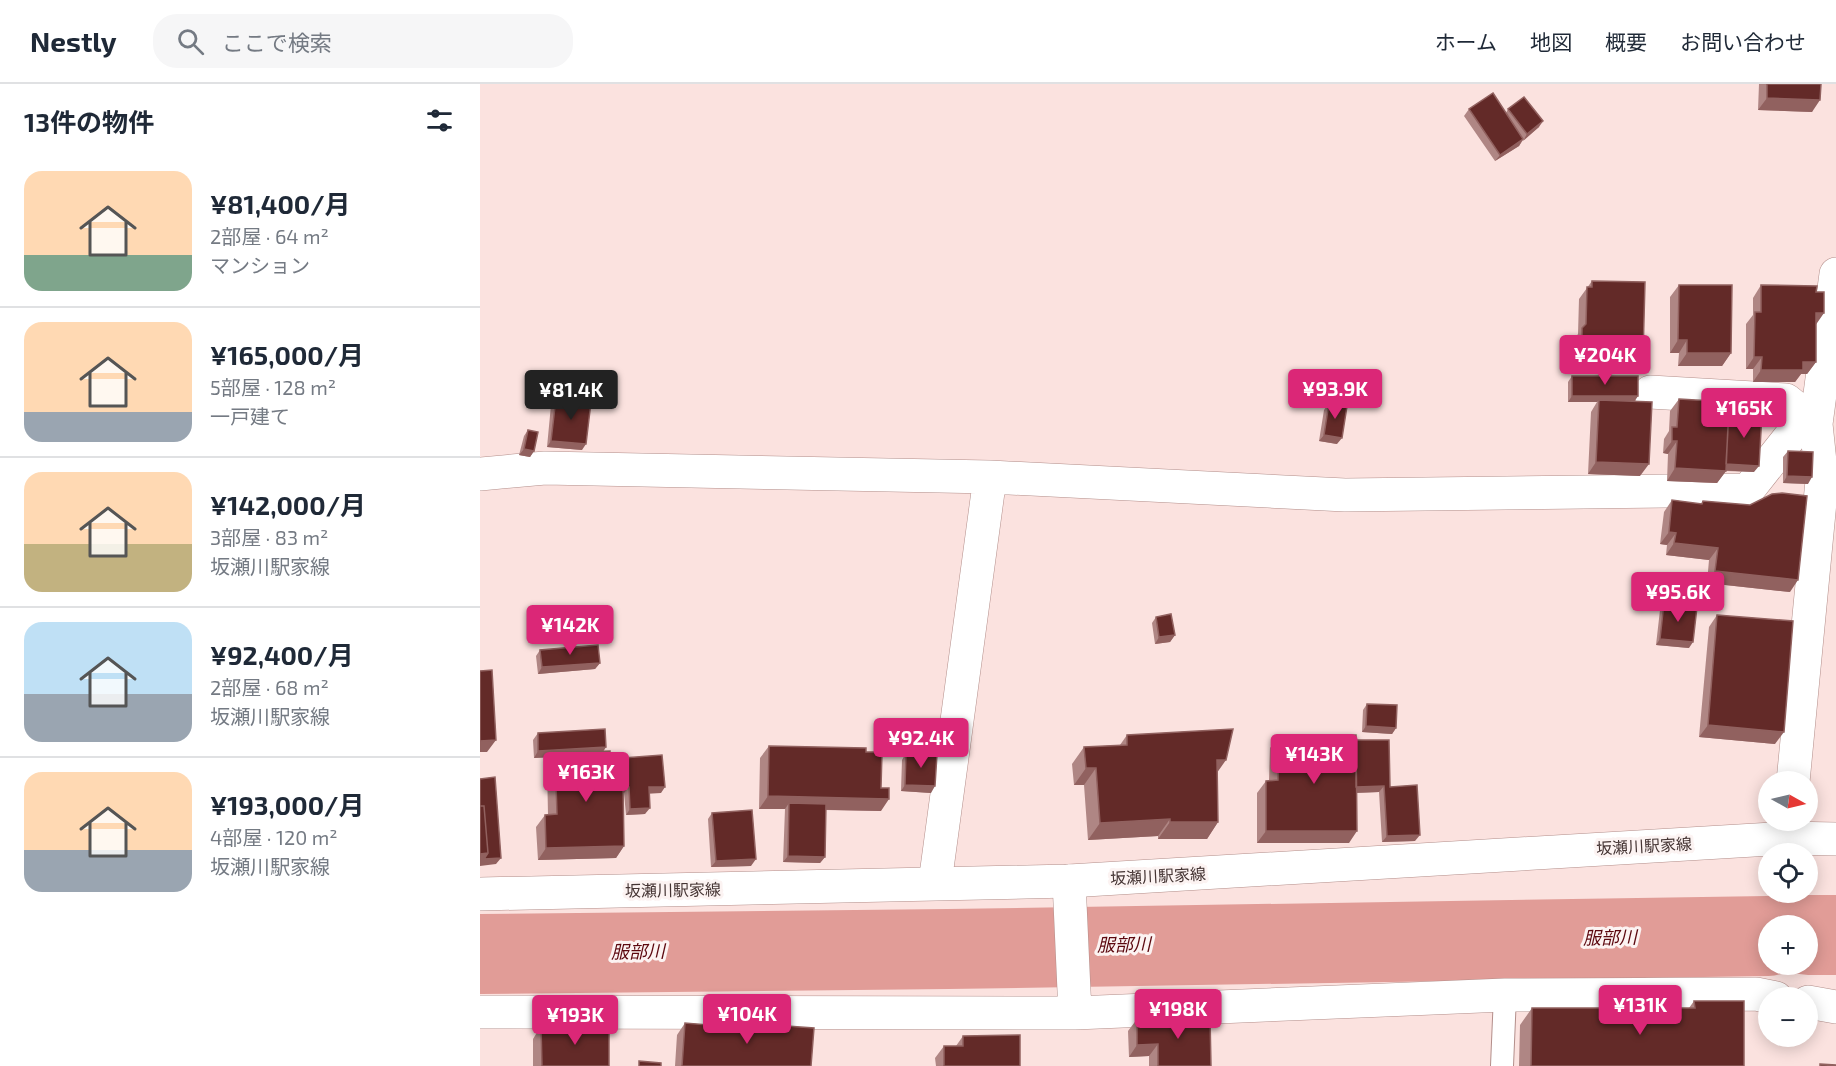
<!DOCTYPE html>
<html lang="ja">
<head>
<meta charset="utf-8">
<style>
  :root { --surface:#fff; --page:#f6f6f7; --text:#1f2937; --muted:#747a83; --line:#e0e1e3; --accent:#db2777 }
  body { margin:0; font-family:"Exo 2","Noto Sans JP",sans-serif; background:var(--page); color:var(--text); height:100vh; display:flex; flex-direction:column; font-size:22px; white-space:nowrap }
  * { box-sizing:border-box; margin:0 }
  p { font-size:20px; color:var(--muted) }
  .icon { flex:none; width:33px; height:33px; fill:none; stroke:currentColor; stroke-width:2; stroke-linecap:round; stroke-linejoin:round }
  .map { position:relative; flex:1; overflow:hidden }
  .drawer { display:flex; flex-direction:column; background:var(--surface); width:480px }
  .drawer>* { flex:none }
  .needle { width:39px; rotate:98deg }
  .buttons { position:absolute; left:1278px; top:687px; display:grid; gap:12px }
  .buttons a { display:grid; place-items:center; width:60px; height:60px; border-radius:50%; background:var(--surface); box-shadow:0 3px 15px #0003; font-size:30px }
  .price { position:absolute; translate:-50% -51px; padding:0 14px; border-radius:6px; background:var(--accent); color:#fff; font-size:20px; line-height:39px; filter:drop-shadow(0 2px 3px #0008) }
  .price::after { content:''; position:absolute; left:50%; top:36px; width:18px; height:14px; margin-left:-9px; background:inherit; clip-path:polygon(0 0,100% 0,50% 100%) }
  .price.current { background:#222; color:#fff }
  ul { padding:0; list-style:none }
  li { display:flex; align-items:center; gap:18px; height:150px; padding:0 24px }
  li+li { border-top:2px solid var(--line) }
  li span { display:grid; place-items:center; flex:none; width:168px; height:120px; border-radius:18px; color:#555 }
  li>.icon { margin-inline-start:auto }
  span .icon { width:72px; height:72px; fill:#fffc; stroke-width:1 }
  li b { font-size:26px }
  h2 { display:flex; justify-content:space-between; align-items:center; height:72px; padding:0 24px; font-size:26px }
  header { display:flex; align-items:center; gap:36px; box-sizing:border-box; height:84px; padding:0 30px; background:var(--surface); border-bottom:2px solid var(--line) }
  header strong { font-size:28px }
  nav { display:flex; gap:33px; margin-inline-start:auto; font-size:21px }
  .search { width:420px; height:54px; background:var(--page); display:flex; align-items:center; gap:15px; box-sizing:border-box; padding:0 21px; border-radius:24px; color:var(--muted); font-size:22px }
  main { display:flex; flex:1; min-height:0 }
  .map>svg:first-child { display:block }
</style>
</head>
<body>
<header>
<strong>Nestly</strong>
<div class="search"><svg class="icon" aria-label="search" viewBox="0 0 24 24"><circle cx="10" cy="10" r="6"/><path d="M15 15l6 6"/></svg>ここで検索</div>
<nav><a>ホーム</a><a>地図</a><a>概要</a><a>お問い合わせ</a></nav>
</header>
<main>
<section class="drawer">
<h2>13件の物件<svg class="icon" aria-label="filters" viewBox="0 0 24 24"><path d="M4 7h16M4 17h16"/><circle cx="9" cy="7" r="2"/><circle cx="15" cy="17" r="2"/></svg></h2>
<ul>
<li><span style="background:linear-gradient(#ffd9b3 70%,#7fa58c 0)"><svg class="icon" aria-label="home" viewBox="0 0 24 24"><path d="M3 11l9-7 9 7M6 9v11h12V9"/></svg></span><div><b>¥81,400/月</b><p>2部屋 · 64 m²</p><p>マンション</p></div></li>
<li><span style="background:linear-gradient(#ffd9b3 75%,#9aa5b1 0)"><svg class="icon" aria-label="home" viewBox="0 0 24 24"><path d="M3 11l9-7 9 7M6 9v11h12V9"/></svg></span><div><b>¥165,000/月</b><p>5部屋 · 128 m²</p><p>一戸建て</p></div></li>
<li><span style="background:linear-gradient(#ffd9b3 60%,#c2b280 0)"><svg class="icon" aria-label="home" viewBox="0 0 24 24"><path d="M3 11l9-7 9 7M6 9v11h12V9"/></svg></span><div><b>¥142,000/月</b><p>3部屋 · 83 m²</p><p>坂瀬川駅家線</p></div></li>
<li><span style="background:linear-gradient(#bfe0f5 60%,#9aa5b1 0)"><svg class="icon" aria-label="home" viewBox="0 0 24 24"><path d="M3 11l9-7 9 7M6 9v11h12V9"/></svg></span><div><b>¥92,400/月</b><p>2部屋 · 68 m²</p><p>坂瀬川駅家線</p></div></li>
<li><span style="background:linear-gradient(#ffd9b3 65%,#9aa5b1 0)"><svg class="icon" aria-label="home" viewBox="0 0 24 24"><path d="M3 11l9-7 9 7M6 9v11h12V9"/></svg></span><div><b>¥193,000/月</b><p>4部屋 · 120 m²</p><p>坂瀬川駅家線</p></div></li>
</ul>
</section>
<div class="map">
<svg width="1356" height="982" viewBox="0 0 1356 982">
  <rect width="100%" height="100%" fill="#fbe2df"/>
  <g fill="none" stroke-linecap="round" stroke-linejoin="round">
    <!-- river -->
    <path stroke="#e19c97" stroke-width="80" d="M1328,851h28
      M0,870l468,-5 820,-13"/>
    <defs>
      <path id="lane" d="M1022,982l3,-71"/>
      <path id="street" d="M1170,308l136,8 30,24
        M0,390l65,-6 445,9 355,18 403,-5 49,-62 19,-4
        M1313,698l29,-301 -6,-57 20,-150
        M589,797l6,132
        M455,799l55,-406
        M1328,918l28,5
        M0,928l595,1 430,-18 251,-1 20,4"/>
      <path id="secondary" d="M0,810l589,-13 718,-43 49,1"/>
    </defs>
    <!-- lane casing -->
    <use href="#lane" stroke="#b38e8a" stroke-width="24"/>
    <!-- street casing -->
    <use href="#street" stroke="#b38e8a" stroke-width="34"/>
    <!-- secondary casing -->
    <use href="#secondary" stroke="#b38e8a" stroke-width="34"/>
    <!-- lane -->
    <use href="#lane" stroke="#fff" stroke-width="22"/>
    <!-- street -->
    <use href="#street" stroke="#fff" stroke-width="33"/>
    <!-- secondary -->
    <use href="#secondary" stroke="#fff" stroke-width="33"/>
  </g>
  <!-- wall -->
  <path fill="#af8684" d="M1279,0h62l-9,28 -54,-2z
    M989,25l37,4 2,-4 31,18 -16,13 -4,6 -24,15 -31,-45z
    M1112,197l51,75 -8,12 -51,-1 -10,-7v-20l4,-6 1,-35z
    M1199,201l52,68 -9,13h-44l1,-13h-9v-56z
    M1281,201l55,40v37l-9,12h-6l-6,8h-42v-13h-7v-45l7,-9v-17z
    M1092,292l66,20 -4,5 6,75 -52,-2 3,-62 6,-10h-29v-20z
    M76,314l26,52 -35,-3 4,-42z
    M1199,315l50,13 25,60 -28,-1 -9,12 -50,-2 1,-27 -5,-1 1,-14 5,-8 1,-20z
    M849,319l8,41 -18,-3 5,-31z
    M48,346l6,21 -4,6 -11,-2 5,-19z
    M1308,367l20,33 -25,-1v-26z
    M1192,416l29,4 2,-3 87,91 -83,-9 2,-23 -43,-5 1,-10 -7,-1 4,-32z
    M1184,519l25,45 -33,-3 4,-35z
    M1237,531l58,129 -76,-7 10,-110z
    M676,533l19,18 -5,7 -15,2 -3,-21z
    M60,566l60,13 -5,6 -57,5 -2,-18z
    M887,620l29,24 -4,6 -30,-2 1,-22z
    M58,649l68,14 -3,5 7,7 51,34h-12l-4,21 -19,1 -2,-22h-1l1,53 -8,12 -78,2 -2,-33 9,-12h3l-1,-50 6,-8 -19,1 -1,-18z
    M647,651l91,37v50l-11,17h-49v-3l-70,4 -4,-55h-10l-2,-21 12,-17 36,-2z
    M799,652l77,4 34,47 25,54 -33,1 -3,-50 -22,1 -8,50h-92v-50l9,-12h3l1,-33z
    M289,662l97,6 15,59 -55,-1 -1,47 -5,6 -37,-1 2,-53h-26l1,-51z
    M426,669l25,40 -30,-2 1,-31z
    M232,729l39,53 -40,1 -3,-48z
    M1214,917l50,65h-225l1,-41 12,-17h157z
    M657,935l74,47h-62v-10l-20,1 -1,-26z
    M252,938l79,44h-136l2,-31 8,-12 44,3z
    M61,942l68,40h-76v-27z
    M483,952l57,30h-84l-1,-8 9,-12h12z"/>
  <!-- shaded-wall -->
  <path fill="#91615f" d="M1287,14l53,2 -8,12 -54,-2z
    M1063,37l-4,6 -16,14 4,-7z
    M1043,55l-4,7 -24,15 5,-6z
    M1336,229h8l-9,13z
    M1198,256h9l-8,13h-9z
    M1207,269h44l-9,13h-44z
    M1113,271l50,1 -8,12 -51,-1z
    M1274,273h8l-9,12h-7z
    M1323,278h13l-9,12h-6l-6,8h-42l8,-12z
    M1092,312h66l-4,6 -35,-2 -2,2h-29z
    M844,351l18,3 -5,6 -18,-3z
    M71,357l35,3 -4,6 -35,-3z
    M1192,357h5l-9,13 -5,-1z
    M44,365l10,2 -4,6 -11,-2z
    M1116,378l53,2 -9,12 -52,-2z
    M1242,380l37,2 -5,6 -37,-2z
    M1195,384l51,3 -9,12 -50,-2z
    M1307,392l25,1 -4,7 -25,-1z
    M1189,448l7,1 -9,12 -7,-1z
    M1194,459l44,5 -9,12 -43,-5z
    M1235,487l83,9 -8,12 -83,-9z
    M695,551l-5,7 -15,2 4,-7z
    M1180,555l33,3 -4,6 -33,-3z
    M120,579l-5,6 -57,5 4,-7z
    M1228,641l76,7 -9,12 -76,-7z
    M886,642l30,2 -4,6 -30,-2z
    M16,656l-9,12h-7v-11z
    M126,663l-5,7 -46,-1 -2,4 -19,1 4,-7z
    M737,676h9l-12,17z
    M606,684h10l-12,17h-10z
    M425,701l30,1 -4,7 -30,-2z
    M904,702l-5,6 -28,1 5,-6z
    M149,703l-5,6 -20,1 4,-6z
    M169,703h16l-4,6 -17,1z
    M288,712l121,3 -8,12 -92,-2v-6l-4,6h-26z
    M170,724l-5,6 -19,1 4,-6z
    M690,735l-12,17 -70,4 12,-17z
    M690,738h48l-11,17h-49z
    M786,747h91l-8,12h-92z
    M940,751l-5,6 -33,1 5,-6z
    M144,762l-8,12 -78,2 8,-12z
    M8,769l13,5 -5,6 -16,2v-12z
    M308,772l37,1 -5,6 -37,-1z
    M276,775l-5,7 -40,1 5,-6z
    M678,960l-9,12 -20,1 8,-12z"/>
  <!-- building -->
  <path fill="#632a28" stroke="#91615f" stroke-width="1.5" d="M1287,0h54l-1,16 -53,-2z
    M1013,9l30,46 -23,16 -31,-46z
    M1044,13l19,24 -16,13 -19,-25z
    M1112,197l53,1 -2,74 -50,-1 -11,-7v-20l4,-4 1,-37h5z
    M1199,201h53l-1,68h-44v-13h-9z
    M1281,201l56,1 -1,6h8v21h-8v49h-13v8h-42l1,-13h-8l1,-45h6z
    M1092,292h66v20h-66z
    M76,314l35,4 -5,42 -35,-3z
    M1199,315l50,3 -3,69 -51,-3 2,-27h-5v-14h5z
    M1119,316l53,2 -3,62 -53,-2z
    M849,319l18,3 -5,32 -18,-3z
    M1249,328l33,2 -3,52 -33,-2z
    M48,346l10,2 -4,19 -10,-2z
    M1308,367l25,1 -1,25 -25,-1z
    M1302,409l25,3 -9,84 -83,-9 3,-23 -44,-5 2,-10 -7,-1 3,-32 30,4 1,-3 47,4 22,-11z
    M1184,519l33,4 -4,35 -33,-3z
    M691,530l4,21 -16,2 -3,-20z
    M1237,531l76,6 -9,111 -76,-7z
    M118,561l2,18 -58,4 -2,-17z
    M12,586l4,70 -16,1v-70z
    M887,620l30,1 -1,23 -30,-2z
    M125,645l1,18 -68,4v-18z
    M753,645l-7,31h-9l1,62h-48v-3l-70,4 -4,-55h-10l-2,-21 43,-2v-10z
    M876,651l1,96h-91v-50l12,-1 1,-44z
    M876,656h33l1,47 27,-2 3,50 -33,1 -3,-50 -28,1z
    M289,662l97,2v4h16l-1,36h8v11l-121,-3z
    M130,667v34h13l1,61 -78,2 -1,-33 12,-1 -2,-61z
    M426,669l31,1 -2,32 -30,-1z
    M182,671l3,32h-16l1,21 -20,1 -1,-22h-6v-2h-13v-26z
    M15,693l6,81 -17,1 4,-6 -4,-47h-4v-27z
    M309,719l37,1 -1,53 -37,-1z
    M0,722h4l4,47 -8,1z
    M272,726l4,49 -40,2 -4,-48z
    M1214,917h50v65h-213l1,-58h163z
    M730,933l1,49h-53v-22l-21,1v-26z
    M252,938l82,6 -3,38h-129l3,-43 47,4z
    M129,941v41h-67l-1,-40z
    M540,951v31h-76v-20h19v-10z
    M159,977l22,2v3h-22z
    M1340,980l16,1v1h-16z"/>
  <g text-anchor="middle" stroke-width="6" stroke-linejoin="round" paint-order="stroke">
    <!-- street labels -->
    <g font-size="16" fill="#443433" stroke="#fcf3f2">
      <text transform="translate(1164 762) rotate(-3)" y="6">坂瀬川駅家線</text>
      <text transform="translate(678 792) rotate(-3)" y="6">坂瀬川駅家線</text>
      <text transform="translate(193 806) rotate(-1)" y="6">坂瀬川駅家線</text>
    </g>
    <!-- water labels -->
    <g font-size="18" font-style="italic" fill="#5c080f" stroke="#fcf3f2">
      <text transform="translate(1130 854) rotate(-1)" y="6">服部川</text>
      <text transform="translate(644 861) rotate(-1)" y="6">服部川</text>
      <text transform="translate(158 868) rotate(-1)" y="6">服部川</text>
    </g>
  </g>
</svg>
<div class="buttons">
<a><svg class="needle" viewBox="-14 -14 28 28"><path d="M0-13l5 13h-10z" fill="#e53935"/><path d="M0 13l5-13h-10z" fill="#747a83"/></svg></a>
<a><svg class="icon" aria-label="locate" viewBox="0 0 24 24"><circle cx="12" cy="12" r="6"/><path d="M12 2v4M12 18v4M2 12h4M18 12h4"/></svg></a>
<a>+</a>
<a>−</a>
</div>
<b class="price" style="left:1125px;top:302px">¥204K</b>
<b class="price" style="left:855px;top:336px">¥93.9K</b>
<b class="price current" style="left:91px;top:337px">¥81.4K</b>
<b class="price" style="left:1264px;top:355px">¥165K</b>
<b class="price" style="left:1198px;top:539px">¥95.6K</b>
<b class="price" style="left:90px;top:572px">¥142K</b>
<b class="price" style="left:441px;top:685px">¥92.4K</b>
<b class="price" style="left:834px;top:701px">¥143K</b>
<b class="price" style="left:106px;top:719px">¥163K</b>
<b class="price" style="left:1160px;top:952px">¥131K</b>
<b class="price" style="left:698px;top:956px">¥198K</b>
<b class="price" style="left:267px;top:961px">¥104K</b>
<b class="price" style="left:95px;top:962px">¥193K</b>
</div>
</main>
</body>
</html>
